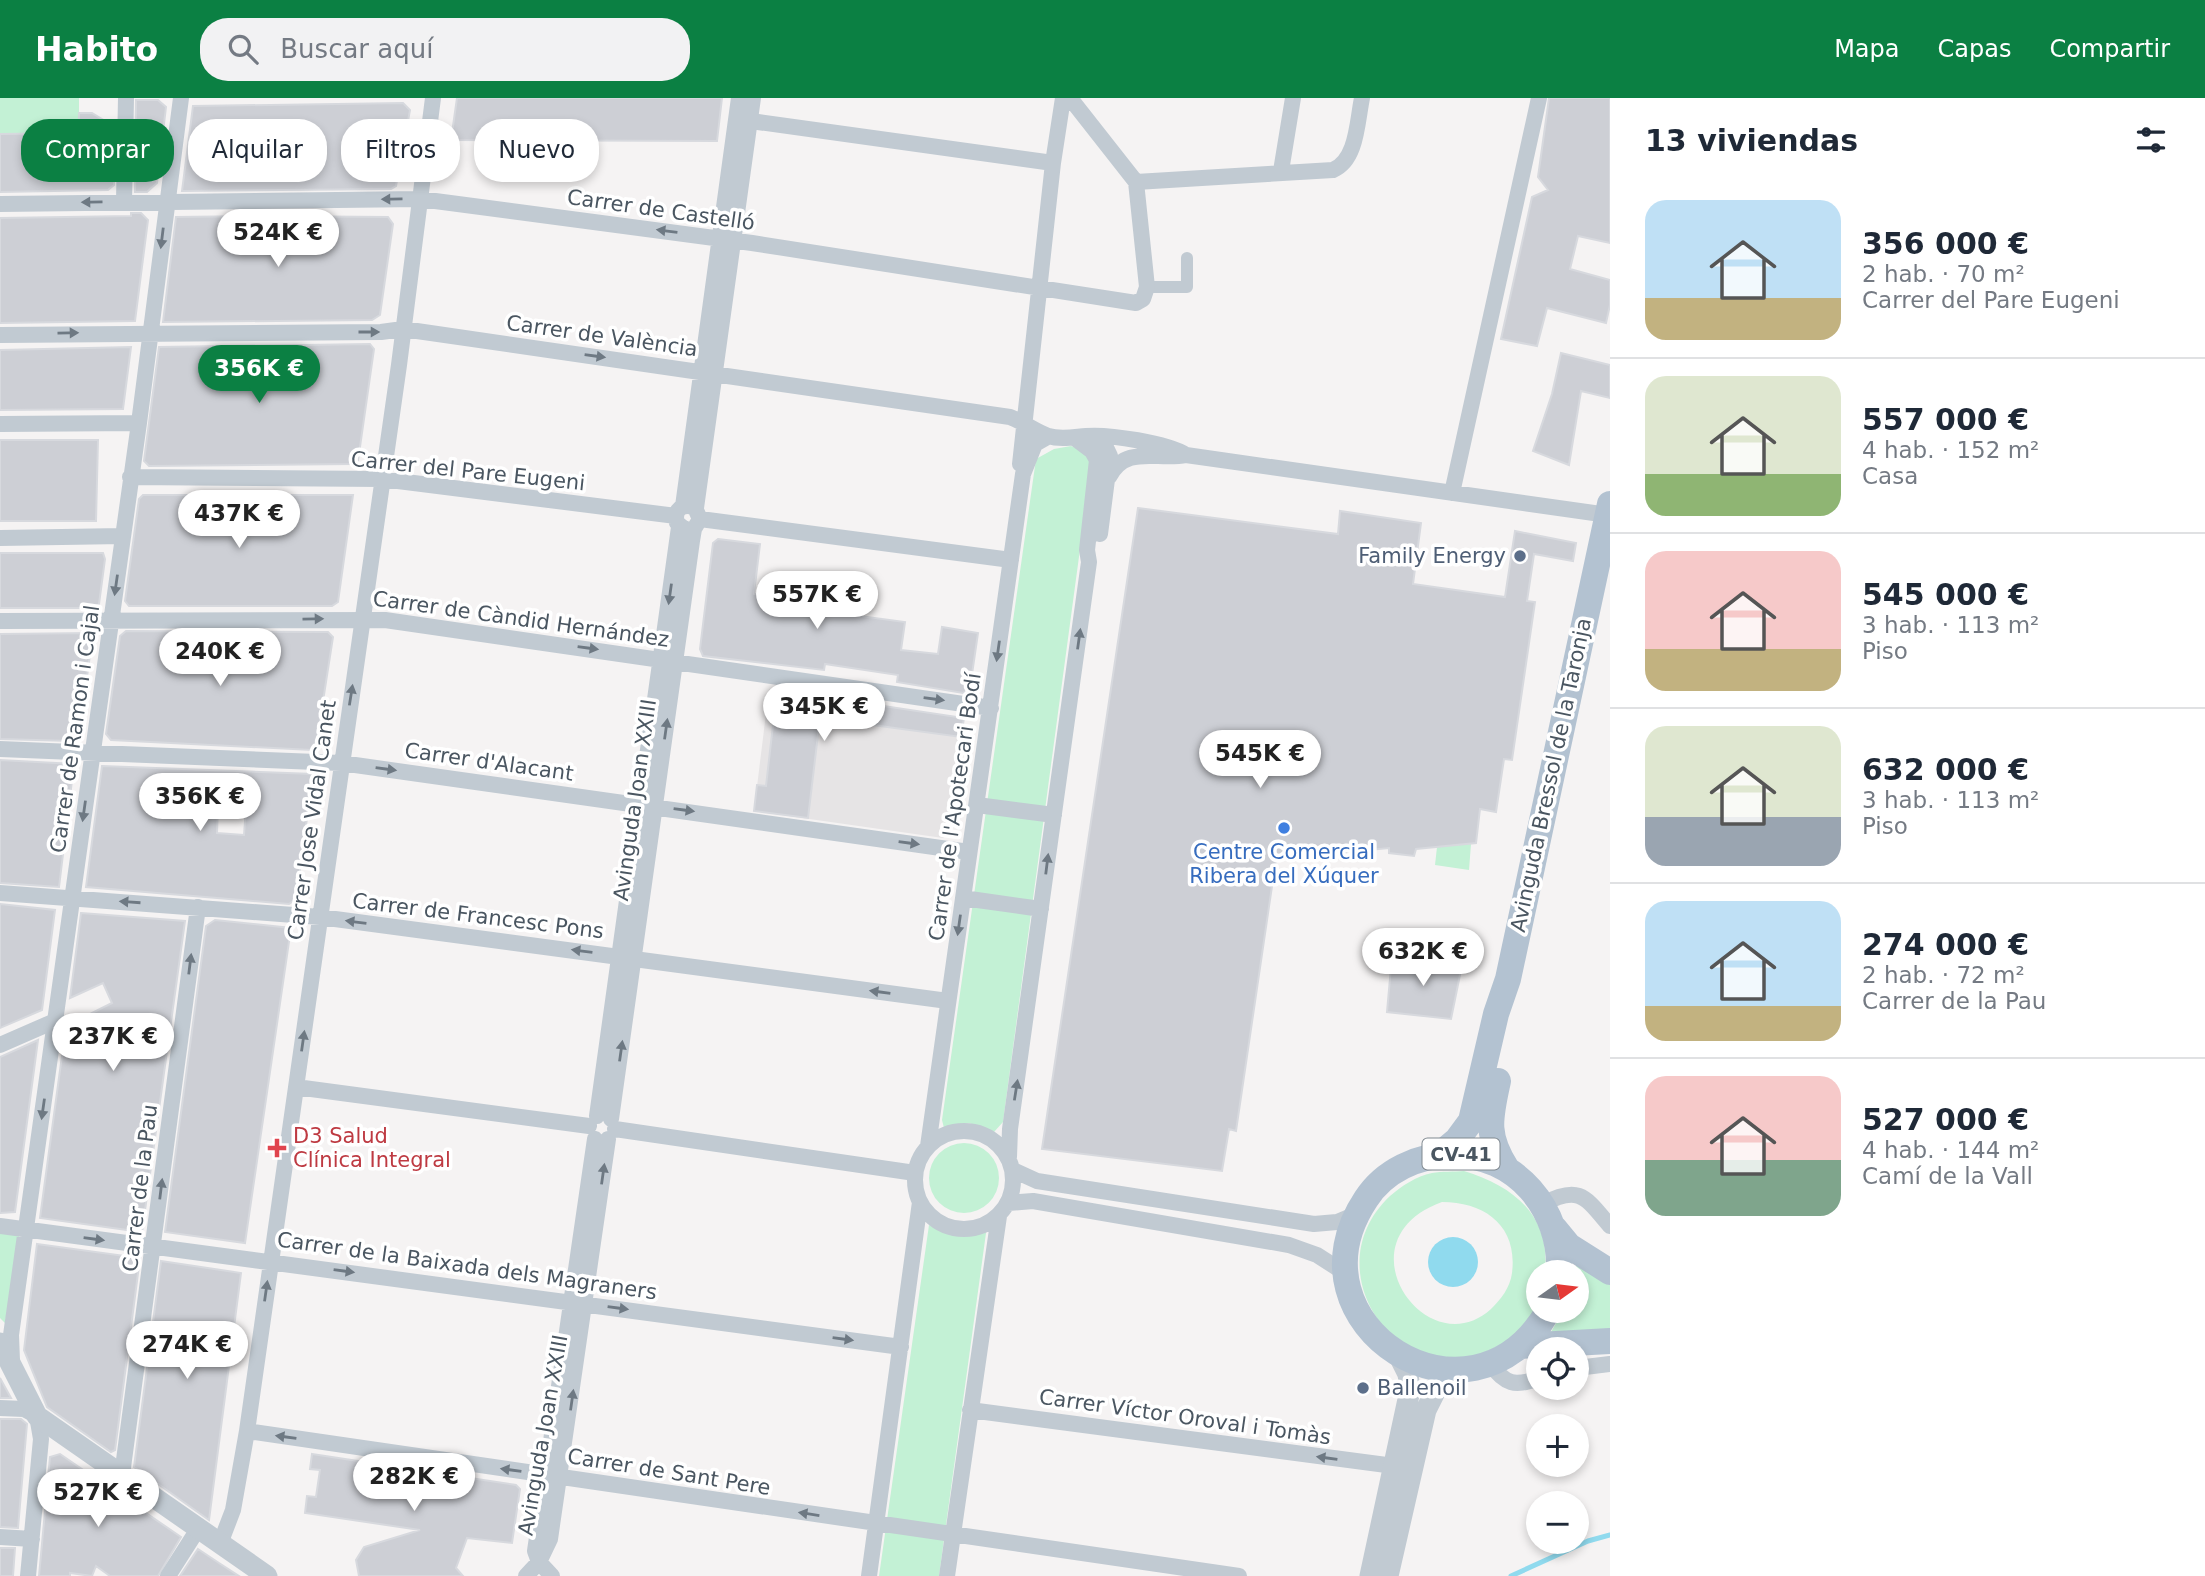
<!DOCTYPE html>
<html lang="es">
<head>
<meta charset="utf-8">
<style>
  :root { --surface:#fff; --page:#f2f2f3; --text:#1f2937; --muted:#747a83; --line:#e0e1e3; --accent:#0b8043 }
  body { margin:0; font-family:"DejaVu Sans",sans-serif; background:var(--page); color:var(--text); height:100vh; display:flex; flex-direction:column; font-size:26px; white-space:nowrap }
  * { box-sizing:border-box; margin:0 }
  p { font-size:23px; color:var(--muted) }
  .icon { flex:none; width:38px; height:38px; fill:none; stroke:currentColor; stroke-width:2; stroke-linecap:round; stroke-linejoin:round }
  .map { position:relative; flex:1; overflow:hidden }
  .sheet { display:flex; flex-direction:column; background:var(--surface); width:595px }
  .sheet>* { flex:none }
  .hud { position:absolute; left:21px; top:21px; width:665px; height:63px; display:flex; gap:14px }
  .needle { width:46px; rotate:76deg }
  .tools { position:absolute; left:1526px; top:1162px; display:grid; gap:14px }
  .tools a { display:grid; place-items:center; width:63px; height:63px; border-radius:50%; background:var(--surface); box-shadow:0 4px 10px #0003; font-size:35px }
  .price { position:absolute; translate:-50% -60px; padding:0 16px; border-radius:24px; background:#fff; color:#222; font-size:23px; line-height:46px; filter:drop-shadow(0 2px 4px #0008) }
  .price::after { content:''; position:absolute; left:50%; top:42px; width:21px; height:16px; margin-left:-10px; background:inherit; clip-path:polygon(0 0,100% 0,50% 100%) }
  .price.active { background:var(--accent); color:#fff }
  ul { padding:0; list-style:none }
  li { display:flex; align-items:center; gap:21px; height:175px; padding:0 35px }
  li+li { border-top:2px solid var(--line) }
  li span { display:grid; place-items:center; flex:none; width:196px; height:140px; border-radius:21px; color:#555 }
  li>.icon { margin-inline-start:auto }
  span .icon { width:84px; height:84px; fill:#fffc; stroke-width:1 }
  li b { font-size:30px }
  h2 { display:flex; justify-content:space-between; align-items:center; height:84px; padding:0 35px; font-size:30px }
  .tag { padding:0 24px; border-radius:28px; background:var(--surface); box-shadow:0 4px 10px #0003; font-size:24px; line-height:63px }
  .tag.active { background:var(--accent); color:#fff }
  header { display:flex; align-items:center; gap:42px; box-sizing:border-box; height:98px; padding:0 35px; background:var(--accent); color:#fff }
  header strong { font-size:33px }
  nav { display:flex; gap:38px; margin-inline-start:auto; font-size:24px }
  .search { width:490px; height:63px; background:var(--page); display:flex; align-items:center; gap:18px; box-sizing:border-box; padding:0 24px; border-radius:28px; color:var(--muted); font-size:26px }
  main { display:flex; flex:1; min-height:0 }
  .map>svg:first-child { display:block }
</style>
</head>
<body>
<header>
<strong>Habito</strong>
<div class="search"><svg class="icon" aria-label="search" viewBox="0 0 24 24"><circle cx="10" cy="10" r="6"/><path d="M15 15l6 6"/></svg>Buscar aquí</div>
<nav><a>Mapa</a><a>Capas</a><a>Compartir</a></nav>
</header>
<main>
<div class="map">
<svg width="1610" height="1478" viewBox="0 0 1610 1478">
  <rect width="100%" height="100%" fill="#f5f3f3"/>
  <!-- education -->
  <path fill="#e6e4e5" d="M769,591l195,29 -16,116 -5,4 -189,-27z"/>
  <!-- green -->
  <path fill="#c3f1d5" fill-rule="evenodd" d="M0,0h79v35h-79z
    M1071,348l10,4 11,10 -89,662 -9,10 -25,-9 -25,5 -2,-8 94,-661 18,-10z
    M1471,746l-2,26 -34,-5 2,-18z
    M929 1080a35 35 0 1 1 70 0a35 35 0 1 1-70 0Z
    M1464,1073c49,15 87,44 81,101h-7c0,37 -6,56 -40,74 -96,54 -188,-75 -108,-150 12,-10 26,-20 42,-23 10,-2 22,-1 32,-2zM1442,1104c43,0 76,24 70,71 -2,15 -11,26 -21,36 -64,58 -154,-69 -49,-107z
    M929,1127l28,10 29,-2 -47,343h-60z
    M0,1132l20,2 -15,91 -5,-5z
    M1576,1164l34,18v55l-59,-3 12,-21h14z"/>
  <!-- water -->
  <path fill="#90daee" d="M1428 1164a25 25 0 1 1 50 0a25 25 0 1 1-50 0Z"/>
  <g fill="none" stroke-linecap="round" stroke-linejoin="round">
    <!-- stream -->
    <path stroke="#90daee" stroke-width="5" d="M1511,1478l77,-35 22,-6"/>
  </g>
  <!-- building -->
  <path fill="#cdcfd5" stroke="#d7d9de" stroke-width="2" fill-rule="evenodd" d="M457,0h265l-5,43 -266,-1z
    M1549,0h61v145l-32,-7 -8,33 40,11v25l-4,18 -59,-15 -10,38 -36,-7 31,-142 16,-7 -10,-13z
    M136,2h22l8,7 -9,76 -10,9h-12z
    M403,5l7,7 -14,76 -5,3 -209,2 11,-85z
    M79,15h13l23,14 -1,58 -6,5 -108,2v-58l79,-1z
    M131,115h10l7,7 -13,101 -135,2v-105l131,-2z
    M264,118l124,1 5,7 -13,91 -8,5 -209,2 13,-105z
    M370,246l4,5 -16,112 -5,3 -204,2 -5,-5 15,-114z
    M131,249l-8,62 -123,1v-60z
    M1561,255l49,12v33l-29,-7 -12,74 -36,-14 19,-57z
    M0,342h98l-2,81h-96z
    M143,397h210l-15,107 -6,4h-203l-4,-5 14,-102z
    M1138,410l200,26 2,-23 81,12 -8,61 92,13 10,-66 61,12 -3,18 -39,-7 -7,47 8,1 -23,158 -8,-1 -8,53 -16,-3 -4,34 -60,6 -2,7 -25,-3v-5l-113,11 -40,272 -7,-2 -7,42 -180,-22z
    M718,441l42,5 -6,50 78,10 -2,8 75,10 -4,28 37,4 4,-27 36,6 -8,55 -7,5 -66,-11 1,-7 -73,-11 -1,6 -121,-14 -3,-7 13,-106z
    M0,455h103l2,6 -6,45 -4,4h-95z
    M126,533l202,1 5,5 -17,109 -4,4 -201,-10 -5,-6 14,-98z
    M93,535l-14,102 -7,6 -72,-2v-105z
    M777,592l187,28 -3,19 -141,-19 -12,100 -54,-7 3,-26 9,1z
    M0,662l74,4 -15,123 -59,-4z
    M102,668l211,8 -17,125 -7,5 -203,-17zM218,709h28l-2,28 -27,-2z
    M0,806l55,6 -13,100 -42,18z
    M81,815l104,8 -43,311 -102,-14 26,-192 46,-23 -9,-20 -33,15z
    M215,822l76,8 -46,315 -80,-11 41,-306z
    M1392,858l70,9 -11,54 -64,-7z
    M38,942l-23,172 -15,1v-156z
    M37,1146l103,14 -25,192 -4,2 -64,-45 -23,-57z
    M161,1163l80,12 -32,247 -75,-53z
    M0,1280l11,20h-11z
    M0,1321h21l6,5 -9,104 -18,-1z
    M60,1356l121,83 -23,39h-48l-14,-10 -4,10 -22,-3v3h-31l11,-119z
    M312,1356l204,31 4,4 -8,54 -45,-5 -11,30 7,8h-104l-3,-16 8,-13 56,-17 -115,-17 2,-17 9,1 4,-27 -10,-1z
    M0,1450h15l-2,28h-13z
    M198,1451l21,14 20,13h-59z"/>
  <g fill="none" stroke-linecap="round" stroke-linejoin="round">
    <!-- pedestrian -->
    <path stroke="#c1cad2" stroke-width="12" d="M1147,189h40v-29"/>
    <!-- minor -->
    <path stroke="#c1cad2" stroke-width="16" d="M751,23l302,42
      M1281,73l12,-73
      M1136,84l197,-12c24,-10 24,-48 29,-72
      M124,103l2,-103
      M0,106l420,-5 332,44 384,60 7,-4 4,-12 -11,-105 -66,-84
      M0,237l381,-3 22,-3 607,88c13,5 25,14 38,19 13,4 26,1 38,0 23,-2 81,7 100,19
      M0,326l139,-1
      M1020,366l33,-301 10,-65
      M130,379l252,2 294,37
      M1109,379c17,-33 48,-16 77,-22l422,60
      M1452,395l87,-395
      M683,408l56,-408
      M696,410l57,-410
      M700,421l311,41
      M1100,436l10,-78 -9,-19
      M0,440l123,-2
      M0,523l385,-1 606,88
      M0,651l341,14 628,89
      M977,707l77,10
      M0,795l320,24 628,84
      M963,800l78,11
      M0,947l55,-24
      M296,989l293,39
      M597,1018l82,-589
      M611,1021l81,-578 2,-12 6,-10 -5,-11c-12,-6 -22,2 -18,15l9,7 8,-1
      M615,1031l300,44
      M915 1082a49 49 0 1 1 98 0a49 49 0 1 1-98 0Z
      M928,1048l95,-672 12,-30 14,-8
      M1009,1059l1,-28 79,-567 -2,-12 10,-90 -5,-9 -16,-12
      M1013,1072l24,11 277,43 23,-2 19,-8
      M1008,1105l25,-2 256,44 28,10 28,18
      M1543,1106c37,-20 43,-6 67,22
      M0,1128l901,121
      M12,1263l-1,-26 128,-912 42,-325
      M1490,1266c17,21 23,22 48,15
      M1577,1270l33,-4
      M0,1310l24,1 13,7 4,23 -13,137
      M970,1312l424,56
      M247,1333l992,145
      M122,1377l76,-568
      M0,1439l32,2
      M220,1446l13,-34 14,-79 152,-1066 34,-267
      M168,1478l30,-47
      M526,1478l13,-14 11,-23 58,-400
      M552,1478l-13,-14 -4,-11 60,-412
      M869,1478l51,-374
      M947,1478l52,-360"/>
    <!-- tertiary -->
    <path stroke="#c1cad2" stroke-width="21" d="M0,1245l37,73 230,160
      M1370,1478l40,-186 -2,-16 -9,-18
      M1388,1478l38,-166 15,-30 13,-10"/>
    <!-- primary -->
    <path stroke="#b3c2d1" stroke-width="26" d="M1498,983c-8,37 -13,54 9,88
      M1439,1057l18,-15 14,-19 25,-107 12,-35 102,-475
      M1555,1131l14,17 41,26
      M1548,1213c-77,134 -266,14 -182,-112 18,-28 52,-44 85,-44 65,-2 111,55 108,117
      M1521,1248l89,-5"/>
  </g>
  <!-- one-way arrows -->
  <defs><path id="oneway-solid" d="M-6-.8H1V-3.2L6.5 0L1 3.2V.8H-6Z" transform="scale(1.75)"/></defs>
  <g fill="#6e7983">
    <use href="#oneway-solid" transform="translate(392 101) rotate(179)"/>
    <use href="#oneway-solid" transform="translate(92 104) rotate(179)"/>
    <use href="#oneway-solid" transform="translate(667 133) rotate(-173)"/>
    <use href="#oneway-solid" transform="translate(162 140) rotate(97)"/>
    <use href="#oneway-solid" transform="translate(369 234)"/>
    <use href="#oneway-solid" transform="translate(68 235) rotate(-1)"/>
    <use href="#oneway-solid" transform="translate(595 258) rotate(8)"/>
    <use href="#oneway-solid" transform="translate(116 487) rotate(98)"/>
    <use href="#oneway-solid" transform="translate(670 496) rotate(98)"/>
    <use href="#oneway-solid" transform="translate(313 521) rotate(-1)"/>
    <use href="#oneway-solid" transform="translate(1079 541) rotate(-82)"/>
    <use href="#oneway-solid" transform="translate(588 550) rotate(8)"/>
    <use href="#oneway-solid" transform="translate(998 553) rotate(98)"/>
    <use href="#oneway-solid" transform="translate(351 597) rotate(-81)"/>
    <use href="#oneway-solid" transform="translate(934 601) rotate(8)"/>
    <use href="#oneway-solid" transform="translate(666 631) rotate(-82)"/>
    <use href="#oneway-solid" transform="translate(386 671) rotate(8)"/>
    <use href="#oneway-solid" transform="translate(684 712) rotate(8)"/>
    <use href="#oneway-solid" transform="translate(84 713) rotate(98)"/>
    <use href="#oneway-solid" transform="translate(909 745) rotate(8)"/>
    <use href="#oneway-solid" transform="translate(1047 766) rotate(-83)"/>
    <use href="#oneway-solid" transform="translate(130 804) rotate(-176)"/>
    <use href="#oneway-solid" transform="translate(356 824) rotate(-173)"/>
    <use href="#oneway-solid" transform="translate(959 827) rotate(98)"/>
    <use href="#oneway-solid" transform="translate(582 853) rotate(-173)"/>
    <use href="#oneway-solid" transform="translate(190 866) rotate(-83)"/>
    <use href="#oneway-solid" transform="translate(880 894) rotate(-172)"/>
    <use href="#oneway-solid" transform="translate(303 943) rotate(-82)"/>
    <use href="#oneway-solid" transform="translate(621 953) rotate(-82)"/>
    <use href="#oneway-solid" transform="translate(1016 992) rotate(-81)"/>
    <use href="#oneway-solid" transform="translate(43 1011) rotate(98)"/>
    <use href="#oneway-solid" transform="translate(603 1076) rotate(-82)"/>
    <use href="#oneway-solid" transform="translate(161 1091) rotate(-83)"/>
    <use href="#oneway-solid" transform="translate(94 1141) rotate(8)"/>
    <use href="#oneway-solid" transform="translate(344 1173) rotate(8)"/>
    <use href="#oneway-solid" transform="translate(266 1193) rotate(-82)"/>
    <use href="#oneway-solid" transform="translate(618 1210) rotate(8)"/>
    <use href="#oneway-solid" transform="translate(843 1241) rotate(8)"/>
    <use href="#oneway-solid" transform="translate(572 1302) rotate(-82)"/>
    <use href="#oneway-solid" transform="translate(286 1339) rotate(-172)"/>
    <use href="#oneway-solid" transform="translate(1327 1360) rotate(-172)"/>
    <use href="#oneway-solid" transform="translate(511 1372) rotate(-172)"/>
    <use href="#oneway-solid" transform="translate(809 1416) rotate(-171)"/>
  </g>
  <!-- markers -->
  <g fill="#5c6f8a" stroke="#fff" stroke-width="2.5">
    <circle cx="1520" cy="458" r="7"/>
    <circle cx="1363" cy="1290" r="7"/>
  </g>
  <circle fill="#3f7fe0" stroke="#fff" stroke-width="2.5" cx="1284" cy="730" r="7"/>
  <path fill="#e0444e" stroke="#fff" stroke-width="2.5" d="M273.5 1039.5h7v7h7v7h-7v7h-7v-7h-7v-7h7z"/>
  <g text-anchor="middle" stroke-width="7" stroke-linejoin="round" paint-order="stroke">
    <!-- shield labels -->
    <rect fill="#fff" stroke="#808990" stroke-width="2" x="1422.5" y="1040.5" width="77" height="31" rx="5"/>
    <g font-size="19" font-weight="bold" fill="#4a5661">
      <text x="1461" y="1063">CV-41</text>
    </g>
    <!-- street labels -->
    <g font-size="21" fill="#4a5661" stroke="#fff">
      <text transform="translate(661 112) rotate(8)" y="7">Carrer de Castelló</text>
      <text transform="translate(602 238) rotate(8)" y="7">Carrer de València</text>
      <text transform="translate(468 373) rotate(6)" y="7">Carrer del Pare Eugeni</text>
      <text transform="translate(521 521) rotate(8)" y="7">Carrer de Càndid Hernández</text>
      <text transform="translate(75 631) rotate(-82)" y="7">Carrer de Ramon i Cajal</text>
      <text transform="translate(489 664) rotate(8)" y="7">Carrer d'Alacant</text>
      <text transform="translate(1551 677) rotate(-78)" y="7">Avinguda Bressol de la Taronja</text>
      <text transform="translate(635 702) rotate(-82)" y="7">Avinguda Joan XXIII</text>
      <text transform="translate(955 709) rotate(-82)" y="7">Carrer de l'Apotecari Bodí</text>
      <text transform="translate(312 722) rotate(-82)" y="7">Carrer Jose Vidal Canet</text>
      <text transform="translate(478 818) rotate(7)" y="7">Carrer de Francesc Pons</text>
      <text transform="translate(140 1090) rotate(-83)" y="7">Carrer de la Pau</text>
      <text transform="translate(467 1168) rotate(8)" y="7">Carrer de la Baixada dels Magraners</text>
      <text transform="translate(1185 1319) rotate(8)" y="7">Carrer Víctor Oroval i Tomàs</text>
      <text transform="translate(543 1337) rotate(-80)" y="7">Avinguda Joan XXIII</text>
      <text transform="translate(669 1374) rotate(9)" y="7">Carrer de Sant Pere</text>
    </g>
    <!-- service labels -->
    <g font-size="21" fill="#4e5e75" stroke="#fff" text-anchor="end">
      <text x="1506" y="465">Family Energy</text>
      <text x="1377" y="1297" text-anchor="start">Ballenoil</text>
    </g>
    <!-- shop labels -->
    <g font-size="21" fill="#366cbe" stroke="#fff">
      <text x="1284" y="761">Centre Comercial<tspan x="1284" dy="24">Ribera del Xúquer</tspan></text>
    </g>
    <!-- health labels -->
    <g font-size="21" fill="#be3a42" stroke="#fff" text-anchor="start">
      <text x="293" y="1045">D3 Salud<tspan x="293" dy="24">Clínica Integral</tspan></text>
    </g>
  </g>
</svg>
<div class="tools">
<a><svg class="needle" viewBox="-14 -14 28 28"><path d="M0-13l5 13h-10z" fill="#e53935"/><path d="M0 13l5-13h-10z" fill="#747a83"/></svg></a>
<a><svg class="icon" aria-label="locate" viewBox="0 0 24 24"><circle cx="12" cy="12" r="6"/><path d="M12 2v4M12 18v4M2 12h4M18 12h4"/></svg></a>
<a>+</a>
<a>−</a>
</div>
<b class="price" style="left:278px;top:171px">524K €</b>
<b class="price active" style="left:259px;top:307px">356K €</b>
<b class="price" style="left:239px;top:452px">437K €</b>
<b class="price" style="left:817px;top:533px">557K €</b>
<b class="price" style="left:220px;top:590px">240K €</b>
<b class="price" style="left:824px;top:645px">345K €</b>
<b class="price" style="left:1260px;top:692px">545K €</b>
<b class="price" style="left:200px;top:735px">356K €</b>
<b class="price" style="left:1423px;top:890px">632K €</b>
<b class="price" style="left:113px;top:975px">237K €</b>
<b class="price" style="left:187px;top:1283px">274K €</b>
<b class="price" style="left:414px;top:1415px">282K €</b>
<b class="price" style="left:98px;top:1431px">527K €</b>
<div class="hud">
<a class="tag active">Comprar</a>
<a class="tag">Alquilar</a>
<a class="tag">Filtros</a>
<a class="tag">Nuevo</a>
</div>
</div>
<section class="sheet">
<h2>13 viviendas<svg class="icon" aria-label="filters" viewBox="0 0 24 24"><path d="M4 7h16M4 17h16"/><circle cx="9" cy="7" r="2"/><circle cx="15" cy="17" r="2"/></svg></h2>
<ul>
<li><span style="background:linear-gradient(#bfe0f5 70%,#c2b280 0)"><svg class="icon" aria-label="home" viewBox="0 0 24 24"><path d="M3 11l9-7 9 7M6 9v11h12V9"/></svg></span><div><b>356 000 €</b><p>2 hab. · 70 m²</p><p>Carrer del Pare Eugeni</p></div></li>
<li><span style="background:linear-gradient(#dfe7d0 70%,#8fb573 0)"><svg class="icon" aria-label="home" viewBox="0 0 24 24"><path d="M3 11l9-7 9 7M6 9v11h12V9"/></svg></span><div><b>557 000 €</b><p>4 hab. · 152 m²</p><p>Casa</p></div></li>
<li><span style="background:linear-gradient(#f6c9c9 70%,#c2b280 0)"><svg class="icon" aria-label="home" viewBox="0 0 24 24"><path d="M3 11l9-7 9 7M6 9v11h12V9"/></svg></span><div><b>545 000 €</b><p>3 hab. · 113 m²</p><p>Piso</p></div></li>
<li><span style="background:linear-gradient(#dfe7d0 65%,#9aa5b1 0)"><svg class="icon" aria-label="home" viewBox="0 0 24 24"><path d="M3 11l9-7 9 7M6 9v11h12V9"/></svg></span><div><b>632 000 €</b><p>3 hab. · 113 m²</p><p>Piso</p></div></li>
<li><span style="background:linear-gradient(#bfe0f5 75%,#c2b280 0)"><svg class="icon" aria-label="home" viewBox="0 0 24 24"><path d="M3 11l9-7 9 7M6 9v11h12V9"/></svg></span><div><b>274 000 €</b><p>2 hab. · 72 m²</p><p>Carrer de la Pau</p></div></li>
<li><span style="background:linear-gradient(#f6c9c9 60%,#7fa58c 0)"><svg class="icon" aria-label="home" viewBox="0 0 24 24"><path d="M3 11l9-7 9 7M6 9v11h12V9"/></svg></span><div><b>527 000 €</b><p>4 hab. · 144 m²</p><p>Camí de la Vall</p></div></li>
</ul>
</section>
</main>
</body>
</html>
